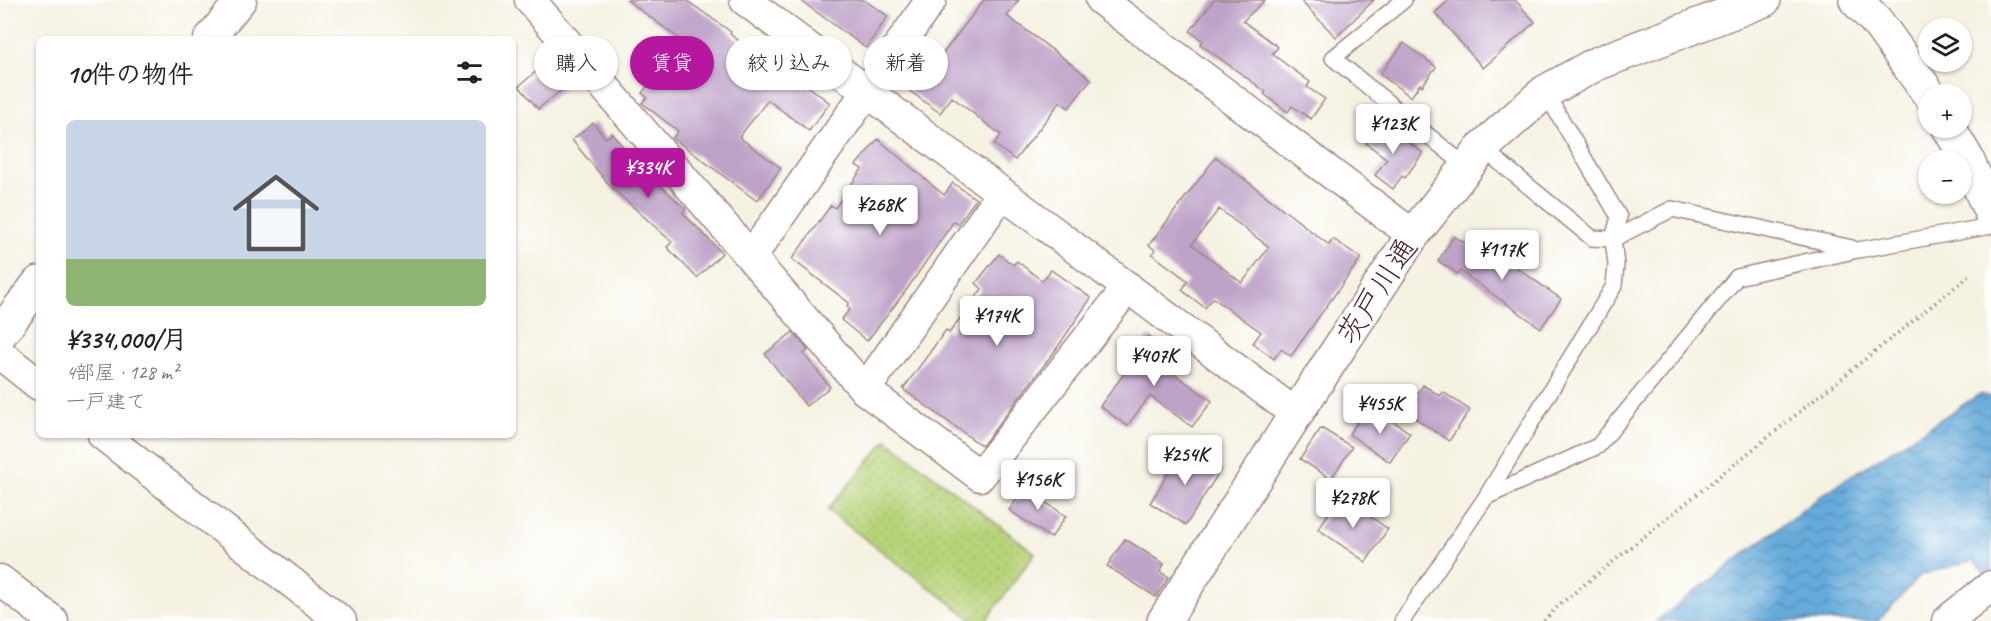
<!DOCTYPE html>
<html lang="ja">
<head>
<meta charset="utf-8">
<style>
  :root { --surface:#fff; --page:#f6f6f6; --text:#222; --muted:#767676; --accent:#b5179e }
  body { margin:0; font-family:Caveat,"Klee One",sans-serif; background:var(--page); color:var(--text); height:100vh; display:flex; flex-direction:column; font-size:22px; white-space:nowrap }
  * { box-sizing:border-box; margin:0 }
  p { font-size:20px; color:var(--muted) }
  .icon { flex:none; width:33px; height:33px; fill:none; stroke:currentColor; stroke-width:2; stroke-linecap:round; stroke-linejoin:round }
  .map { position:relative; flex:1; overflow:hidden }
  .panel { position:absolute; left:36px; top:36px; width:480px; height:402px; display:flex; flex-direction:column; background:var(--surface); border-radius:9px; box-shadow:0 2px 4px #0004 }
  .panel>* { flex:none }
  .hud { position:absolute; left:534px; top:36px; width:570px; height:54px; display:flex; gap:12px }
  .tools { position:absolute; left:1918px; top:18px; display:grid; gap:12px }
  .tools a { display:grid; place-items:center; width:54px; height:54px; border-radius:50%; background:var(--surface); box-shadow:0 2px 4px #0004; font-size:30px }
  .price { position:absolute; translate:-50% -51px; padding:0 14px; border-radius:6px; background:#fff; color:#222; font-size:20px; line-height:39px; filter:drop-shadow(0 2px 3px #0008) }
  .price::after { content:''; position:absolute; left:50%; top:36px; width:18px; height:14px; margin-left:-9px; background:inherit; clip-path:polygon(0 0,100% 0,50% 100%) }
  .price.on { background:var(--accent); color:#fff }
  ul { padding:0; list-style:none }
  li { display:grid; align-content:center; gap:12px; height:318px; padding:0 30px }
  li span { display:grid; place-items:center; height:186px; border-radius:9px; color:#555 }
  li>.icon { margin-inline-start:auto }
  span .icon { width:108px; height:108px; fill:#fffc; stroke-width:1 }
  li b { font-size:26px }
  h2 { display:flex; justify-content:space-between; align-items:center; height:72px; padding:0 30px; font-size:26px }
  .tag { padding:0 21px; border-radius:27px; background:var(--surface); box-shadow:0 2px 4px #0004; font-size:21px; line-height:54px }
  .tag.on { background:var(--accent); color:#fff }
  .map>svg:first-child { display:block }
</style>
</head>
<body>
<div class="map">
<svg width="1991" height="621" viewBox="0 0 1991 621">
  <defs>
    <pattern id="grass-dots" width="8" height="8" patternUnits="userSpaceOnUse" patternTransform="scale(1.5)"><rect width="8" height="8" fill="#b7d379"/><path d="M2 2h.1M6 6h.1" fill="none" stroke="#9fb569" stroke-width="1.8" stroke-linecap="round"/></pattern>
    <pattern id="water-waves" width="16" height="10" patternUnits="userSpaceOnUse" patternTransform="scale(1.5)"><rect width="16" height="10" fill="#65aada"/><path d="M0 5q4-4 8 0t8 0" fill="none" stroke="#558ab1"/></pattern>
  </defs>
  <rect width="100%" height="100%" fill="#fff"/>
  <filter id="ink" filterUnits="userSpaceOnUse"><feTurbulence type="fractalNoise" baseFrequency=".0167" numOctaves="2"/><feDisplacementMap in="SourceGraphic" scale="12" xChannelSelector="R" yChannelSelector="G"/><feConvolveMatrix kernelMatrix="1 2 1 2 8 2 1 2 1" color-interpolation-filters="sRGB"/></filter>
  <filter id="wash" filterUnits="userSpaceOnUse"><feTurbulence type="fractalNoise" baseFrequency=".008" numOctaves="4" result="noise"/><feDisplacementMap in="SourceGraphic" scale="24" xChannelSelector="R" yChannelSelector="G"/><feGaussianBlur stdDeviation="1.35" result="paint"/><feColorMatrix in="noise" values="0 0 0 0 0 0 0 0 0 0 0 0 0 0 0 0 0 1.4 0 .05"/><feComposite in="paint" operator="in"/></filter>
  <g filter="url(#wash)">
    <rect width="100%" height="100%" fill="#f5f2e2"/>
    <!-- grass -->
    <path fill="url(#grass-dots)" stroke="#807952" stroke-width="1.5" d="M887,440l148,113 -49,68h-12l-147,-111z"/>
    <!-- water -->
    <path fill="url(#water-waves)" stroke="#586482" stroke-width="1.5" d="M1980,394l11,3v185l-17,-22 -53,15 -43,46h-222l170,-129z"/>
    <g id="blocks">
      <!-- building -->
      <path fill="#bea3c8" fill-rule="evenodd" d="M627,0h59l45,32 -1,2 46,35 4,-4 50,38 -21,28 -41,-31 -29,37 42,31 -24,33 -84,-63 5,-7 -36,-28 5,-6 -5,-4 39,-53z
        M800,0h64l24,16 -22,32z
        M984,0h35l-12,16 84,63 -22,29 -9,-6 -45,58 -21,-16 7,-9 -49,-38 -12,16 -30,-22 15,-19 2,2z
        M1214,0h51l-22,21 35,26 -6,7 38,28 -3,5 18,12 -14,20 -19,-13 -4,6 -24,-18 2,-2 -66,-48 3,-3 -13,-10z
        M1300,0h74l-38,37z
        M1449,0h66l20,22 -52,46 -48,-55z
        M1404,43l32,24 -14,19 -2,-2 -9,13 -31,-23z
        M545,64l19,24 -26,21 -19,-23z
        M1381,122l42,31 -18,25 -3,-2 -9,13 -18,-14 12,-16 -21,-16z
        M593,123l13,15 6,-5 21,26 2,-2 17,21 34,31 -3,4 39,40 -25,25 -30,-31 5,-5 -61,-55 -39,-47z
        M878,139l66,56 9,-12 23,16 -18,25 -4,-3 -49,71 -38,49 -26,-21 9,-11 -3,-3 2,-3 -57,-44 39,-54 4,3 27,-39 -6,-4z
        M1216,157l113,88 4,-6 28,19 -70,98 -10,-7 -7,10 -21,-16 8,-11 -48,-34 -8,10 -23,-18 6,-9 -36,-27 3,-4 -6,-5zM1219,209l50,38 -27,36 -50,-39z
        M1454,236l29,19 6,-7 72,51 -20,29 -81,-57 -2,3 -20,-13z
        M999,254l14,11 4,-4 25,20 9,-11 40,28 -34,50 -75,98 -79,-57 43,-59 3,3 33,-44 -6,-6z
        M793,332l15,18 -4,4 26,33 -24,19 -41,-52z
        M1149,336l29,22 -9,12 43,31 -20,26 -42,-31 -23,30 -27,-20 29,-39 -3,-2z
        M1423,385l17,11 3,-4 27,18 -21,31 -44,-30z
        M1365,411l15,10 4,-6 26,18 -20,29 -41,-28z
        M1321,428l31,19 -21,32 -31,-20z
        M1184,447l37,22 -35,56 -36,-22z
        M1029,483l19,13 -3,6 21,14 -15,22 -42,-28z
        M1341,496l47,33 -22,33 -48,-33z
        M1125,539l39,25 -4,8 9,5 -13,20 -49,-31z"/>
    </g>
  </g>
  <g filter="url(#ink)">
    <use href="#blocks" fill-opacity="0" stroke="#a08886" stroke-width="1.5"/>
    <g fill="none" stroke-linecap="round" stroke-linejoin="round">
      <defs>
        <path id="lane" d="M1404,0l-71,58 134,109
          M1482,148l110,90 21,1 59,-30 180,39
          M1486,497l112,-51 139,-169 121,-27 133,-24
          M1402,621l84,-124 128,-211 2,-21 -3,-26 6,-22 -74,-125"/>
        <path id="street" d="M530,0l335,390 115,86 148,-189
          M745,0l551,414
          M1101,0l312,235
          M209,39l32,-39
          M751,257l180,-257
          M0,354l39,31
          M865,390l137,-197
          M103,435l238,186
          M0,580l53,41
          M1947,621l44,-35"/>
        <path id="secondary" d="M1856,0l21,22 52,72
          M1949,128l17,29 25,56
          M0,334l39,-51
          M1164,621l132,-207 117,-179 69,-87 63,-56 51,-28 168,-64"/>
      </defs>
      <!-- lane casing -->
      <use href="#lane" stroke="#a08886" stroke-width="18"/>
      <!-- street casing -->
      <use href="#street" stroke="#a08886" stroke-width="33"/>
      <!-- secondary casing -->
      <use href="#secondary" stroke="#a08886" stroke-width="36"/>
      <!-- path -->
      <path stroke="#a08886" stroke-width="4" stroke-dasharray="1.5 4.5" stroke-linecap="butt" d="M1544,621l15,-16 411,-330"/>
      <!-- lane -->
      <use href="#lane" stroke="#fff" stroke-width="15"/>
      <!-- street -->
      <use href="#street" stroke="#fff" stroke-width="30"/>
      <!-- secondary -->
      <use href="#secondary" stroke="#fff" stroke-width="33"/>
    </g>
  </g>
  <g text-anchor="middle" stroke-width="6" stroke-linejoin="round" paint-order="stroke">
    <!-- street labels -->
    <g font-size="30" fill="#4a1f2b" stroke="#fff">
      <text transform="translate(1377 291) rotate(-57)" y="10">茨戸川通</text>
    </g>
  </g>
</svg>
<div class="tools">
<a><svg class="icon" aria-label="layers" viewBox="0 0 24 24"><path d="M12 4l9 5-9 5-9-5zM3 14l9 5 9-5"/></svg></a>
<a>+</a>
<a>−</a>
</div>
<b class="price" style="left:1393px;top:155px">¥123K</b>
<b class="price on" style="left:648px;top:199px">¥334K</b>
<b class="price" style="left:880px;top:236px">¥268K</b>
<b class="price" style="left:1502px;top:281px">¥117K</b>
<b class="price" style="left:997px;top:347px">¥174K</b>
<b class="price" style="left:1154px;top:387px">¥407K</b>
<b class="price" style="left:1380px;top:435px">¥455K</b>
<b class="price" style="left:1185px;top:486px">¥254K</b>
<b class="price" style="left:1038px;top:511px">¥156K</b>
<b class="price" style="left:1353px;top:529px">¥278K</b>
<div class="hud">
<a class="tag">購入</a>
<a class="tag on">賃貸</a>
<a class="tag">絞り込み</a>
<a class="tag">新着</a>
</div>
<section class="panel">
<h2>10件の物件<svg class="icon" aria-label="filters" viewBox="0 0 24 24"><path d="M4 7h16M4 17h16"/><circle cx="9" cy="7" r="2"/><circle cx="15" cy="17" r="2"/></svg></h2>
<ul>
<li><span style="background:linear-gradient(#c9d6e8 75%,#8fb573 0)"><svg class="icon" aria-label="home" viewBox="0 0 24 24"><path d="M3 11l9-7 9 7M6 9v11h12V9"/></svg></span><div><b>¥334,000/月</b><p>4部屋 · 128 m²</p><p>一戸建て</p></div></li>
</ul>
</section>
</div>
</body>
</html>
